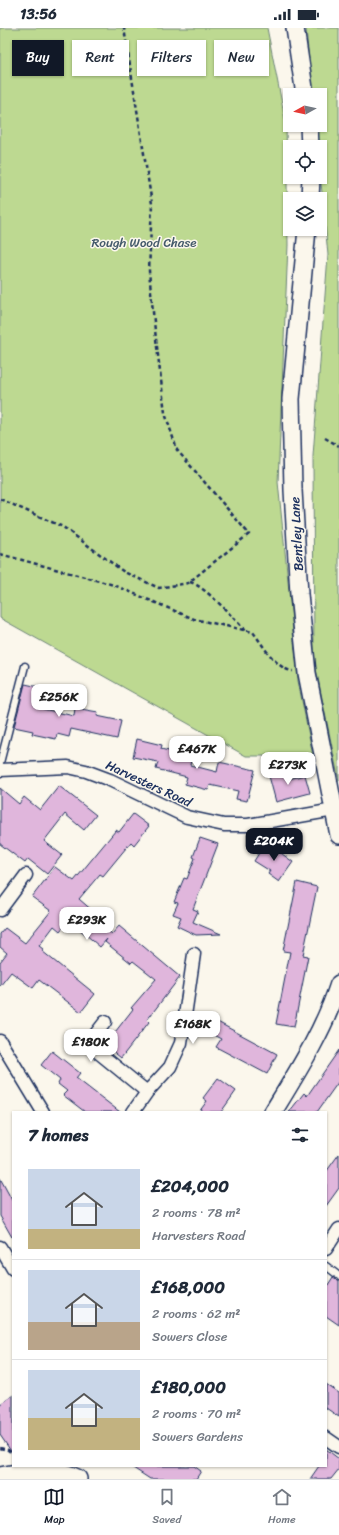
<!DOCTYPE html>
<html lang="en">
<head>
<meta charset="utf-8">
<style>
  :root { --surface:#fff; --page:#f2f2f3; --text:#1f2937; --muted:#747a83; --line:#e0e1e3; --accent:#111827 }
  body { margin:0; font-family:Sriracha,sans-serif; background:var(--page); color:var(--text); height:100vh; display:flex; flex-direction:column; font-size:15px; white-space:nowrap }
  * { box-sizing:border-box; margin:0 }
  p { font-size:13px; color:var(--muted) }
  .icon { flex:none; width:22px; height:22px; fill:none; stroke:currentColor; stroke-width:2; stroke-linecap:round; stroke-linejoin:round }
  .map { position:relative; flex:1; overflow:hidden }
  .drawer { position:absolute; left:12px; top:1083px; width:315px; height:356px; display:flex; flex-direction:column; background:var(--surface); border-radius:0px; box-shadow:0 1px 3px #0004 }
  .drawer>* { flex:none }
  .banner { position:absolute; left:12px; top:12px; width:315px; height:36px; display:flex; gap:8px }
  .needle { width:26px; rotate:262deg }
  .buttons { position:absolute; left:283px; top:60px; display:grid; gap:8px }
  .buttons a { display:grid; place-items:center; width:44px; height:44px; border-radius:0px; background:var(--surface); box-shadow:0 1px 3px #0004; font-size:20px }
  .price { position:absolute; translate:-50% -34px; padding:0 9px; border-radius:8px; background:#fff; color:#222; font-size:13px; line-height:26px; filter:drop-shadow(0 1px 2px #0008) }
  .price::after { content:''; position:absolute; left:50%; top:24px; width:12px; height:9px; margin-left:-6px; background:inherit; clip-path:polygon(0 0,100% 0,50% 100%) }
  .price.current { background:var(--accent); color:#fff }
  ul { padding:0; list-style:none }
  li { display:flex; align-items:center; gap:12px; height:100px; padding:0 16px }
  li+li { border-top:1px solid var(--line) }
  li span { display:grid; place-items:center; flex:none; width:112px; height:80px; border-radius:0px; color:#555 }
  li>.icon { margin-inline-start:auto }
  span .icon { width:48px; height:48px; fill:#fffc; stroke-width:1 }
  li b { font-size:17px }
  h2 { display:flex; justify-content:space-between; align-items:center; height:48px; padding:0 16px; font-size:17px }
  .pill { padding:0 14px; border-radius:0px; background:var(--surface); box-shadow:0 1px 3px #0004; font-size:14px; line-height:36px }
  .pill.current { background:var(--accent); color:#fff }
  .status { display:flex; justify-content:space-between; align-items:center; height:28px; padding:0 20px; background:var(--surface); direction:ltr }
  .status svg { height:11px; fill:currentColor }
  .dock { display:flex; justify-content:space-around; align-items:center; height:56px; border-top:1px solid var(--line); background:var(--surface); font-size:11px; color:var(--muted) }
  .dock a { display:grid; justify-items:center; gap:2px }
  .dock .current { color:var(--accent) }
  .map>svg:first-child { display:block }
</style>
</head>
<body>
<div class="status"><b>13:56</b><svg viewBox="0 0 49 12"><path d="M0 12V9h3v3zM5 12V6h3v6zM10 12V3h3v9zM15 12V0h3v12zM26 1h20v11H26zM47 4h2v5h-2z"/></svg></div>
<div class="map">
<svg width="339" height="1451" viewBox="0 0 339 1451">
  <rect width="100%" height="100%" fill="#fbf7ec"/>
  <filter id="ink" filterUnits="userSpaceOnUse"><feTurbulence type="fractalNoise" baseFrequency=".025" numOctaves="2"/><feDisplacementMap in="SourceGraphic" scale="8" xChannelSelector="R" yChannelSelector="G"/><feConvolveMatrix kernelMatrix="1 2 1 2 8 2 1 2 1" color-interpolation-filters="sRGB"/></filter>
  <g filter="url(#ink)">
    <!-- green -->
    <path fill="#bdd991" stroke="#6c8478" d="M0,0h267l19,96 2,121 -10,237 20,199 15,75h-67l-246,-138z
      M306,0h33v753l-25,-122 -1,-203 15,-201 -8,-83v-25h-2l-3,-22h5v-30h-8z"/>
    <!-- building -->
    <path fill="#e0b6dc" stroke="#1b2f5e" d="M25,656l23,5 -5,20 31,7 1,-8 23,4 -1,4 24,5 -4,18 -46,-10 -2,8 -12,-3 -1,5 -24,-5 1,-3 -19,-4z
      M137,711l25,6 -1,4 31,8 -2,8 27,7 2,-10 36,8 -8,31 -11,-2 2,-8 -28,-6 -2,5 -23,-6 2,-7 -31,-8 2,-7 -25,-5z
      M288,743l1,8 16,-4 5,18 -34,9 -7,-26z
      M59,758l37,29 -12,15 -19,-16 -21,27 18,14 -15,19 -19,-15 -3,4 -25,-19v-56l19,16 5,-7 16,13z
      M133,786l16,12 -15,19 -3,-3 -28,34 -3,-2 -21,25 15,13 -3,4 21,18 7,-8 61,51 -33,43 2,2 -28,36 -16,-13 28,-36 -2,-1 25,-29 -23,-18 -2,2 -26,-21 2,-3 -7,8 -31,-27 -9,11 -6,-5 -15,20 4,3 -1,2 53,43 -14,18 -42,-32 -6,8 -22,-16 -11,14v-24l7,-9 -7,-6v-13l5,-6 20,15 26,-32 -19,-14 23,-30 19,14 42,-51 3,2z
      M200,810l18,6 -25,65 5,2 -5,11 28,12 -25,1 -19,-9 4,-9 -8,-3 5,-11 -4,-1 10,-24 3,1 8,-21 -2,-1z
      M266,814l27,20 -14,20 -11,-8 2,-3 -16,-10z
      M297,854l20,5 -14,68 5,1 -14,71 -18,-3 14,-72 -7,-1z
      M210,990l67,36 -10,20 -51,-27 5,-8 -17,-9z
      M339,1022v31l-22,31h-28l15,-19 3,3z
      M52,1023l28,22 -4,5 44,34h-35l-22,-17 4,-4 -9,-7 2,-4 -19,-15z
      M218,1050l18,13 -15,21h-22l8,-11 -4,-3z
      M339,1126v34l-13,18v-34z
      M0,1150l13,24v37l-13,-23z
      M333,1249l6,3v45l-13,-9v-28z
      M326,1356l13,9v24l-13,-9z
      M13,1367v59l-13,-19v-30z
      M326,1421l13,10v10l-8,10h-21l9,-13h7z
      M130,1438h64l7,5 -5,8h-46z"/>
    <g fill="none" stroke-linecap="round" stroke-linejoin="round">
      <defs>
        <path id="lane" d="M0,735l25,-97
          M326,1238l13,10"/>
        <path id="street" d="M0,742l68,-3 18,4 24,9 77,37 37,8h24l86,-15
          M0,882l26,-35
          M105,994l-17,22 59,48
          M0,1013l43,71
          M133,1084l14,-20 23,-25 11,-24 13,-89
          M0,1219l13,22
          M326,1221l13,-20
          M326,1410l13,9"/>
        <path id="secondary" d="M295,0l10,67
          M309,97l1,22
          M310,171l1,-22
          M307,201l-16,170 2,91 6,104 8,79 32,162
          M273,1084c25,-41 51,-82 66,-128"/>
        <path id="primary" d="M0,1449c25,-5 53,-10 77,2"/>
      </defs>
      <!-- lane casing -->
      <use href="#lane" stroke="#1b2f5e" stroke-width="9"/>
      <!-- street casing -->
      <use href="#street" stroke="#1b2f5e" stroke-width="15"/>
      <!-- secondary casing -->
      <use href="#secondary" stroke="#1b2f5e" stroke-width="20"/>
      <!-- primary casing -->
      <use href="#primary" stroke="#1b2f5e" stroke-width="22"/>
      <!-- path -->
      <path stroke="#1b2f5e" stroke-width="2.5" stroke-dasharray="4 3" stroke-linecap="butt" d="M325,410l14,8
        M0,471l63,28 61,45 35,16 29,-5 61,-49 -72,-84 -12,-37 -11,-91 -5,-51 3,-67 -28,-176
        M0,526l114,31 80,34 59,13c9,12 24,38 40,39
        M190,554c15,4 43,36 55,48
        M0,1420l8,2 5,4"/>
      <!-- lane -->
      <use href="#lane" stroke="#fbf7ec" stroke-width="6"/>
      <!-- street -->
      <use href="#street" stroke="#fbf7ec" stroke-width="12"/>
      <!-- secondary -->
      <use href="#secondary" stroke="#fbf7ec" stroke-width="17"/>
      <!-- primary -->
      <use href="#primary" stroke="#fbf7ec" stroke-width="19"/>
    </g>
  </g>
  <g text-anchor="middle" stroke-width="3" stroke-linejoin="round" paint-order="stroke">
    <!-- park labels -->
    <g font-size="13" fill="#445a6b" stroke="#fbf7ec">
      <text x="144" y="219">Rough Wood Chase</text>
    </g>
    <!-- street labels -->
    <g font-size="13" fill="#1b2f5e" stroke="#fbf7ec">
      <text transform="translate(296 506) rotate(-93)" y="5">Bentley Lane</text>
      <text transform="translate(149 755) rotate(25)" y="5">Harvesters Road</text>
    </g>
  </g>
</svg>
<div class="buttons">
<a><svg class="needle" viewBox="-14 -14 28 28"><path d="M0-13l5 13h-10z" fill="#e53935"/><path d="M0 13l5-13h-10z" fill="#747a83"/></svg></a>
<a><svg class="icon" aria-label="locate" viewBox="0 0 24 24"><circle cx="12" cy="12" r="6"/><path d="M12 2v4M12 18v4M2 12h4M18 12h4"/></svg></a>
<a><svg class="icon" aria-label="layers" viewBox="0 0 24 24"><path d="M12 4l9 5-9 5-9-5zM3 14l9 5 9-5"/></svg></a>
</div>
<b class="price" style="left:59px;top:690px">£256K</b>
<b class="price" style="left:197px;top:742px">£467K</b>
<b class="price" style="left:288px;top:758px">£273K</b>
<b class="price current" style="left:274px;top:834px">£204K</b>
<b class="price" style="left:87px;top:913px">£293K</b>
<b class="price" style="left:193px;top:1017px">£168K</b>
<b class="price" style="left:91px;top:1035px">£180K</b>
<div class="banner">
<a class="pill current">Buy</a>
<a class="pill">Rent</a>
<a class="pill">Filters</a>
<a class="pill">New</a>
</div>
<section class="drawer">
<h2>7 homes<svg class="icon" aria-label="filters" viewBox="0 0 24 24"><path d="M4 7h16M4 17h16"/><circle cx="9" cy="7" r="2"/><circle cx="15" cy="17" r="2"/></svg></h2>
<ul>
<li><span style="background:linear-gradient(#c9d6e8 75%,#c2b280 0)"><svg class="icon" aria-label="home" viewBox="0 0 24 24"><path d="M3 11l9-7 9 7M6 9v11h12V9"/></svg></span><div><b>£204,000</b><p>2 rooms · 78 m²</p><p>Harvesters Road</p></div></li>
<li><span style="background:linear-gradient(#c9d6e8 65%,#b9a48a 0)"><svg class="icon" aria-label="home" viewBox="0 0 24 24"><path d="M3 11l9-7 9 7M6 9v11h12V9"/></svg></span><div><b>£168,000</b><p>2 rooms · 62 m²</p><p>Sowers Close</p></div></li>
<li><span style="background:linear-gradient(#c9d6e8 60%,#c2b280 0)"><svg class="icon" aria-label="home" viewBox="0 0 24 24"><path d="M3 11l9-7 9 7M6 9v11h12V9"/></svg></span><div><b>£180,000</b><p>2 rooms · 70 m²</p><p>Sowers Gardens</p></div></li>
</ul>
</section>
</div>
<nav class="dock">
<a class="current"><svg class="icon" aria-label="map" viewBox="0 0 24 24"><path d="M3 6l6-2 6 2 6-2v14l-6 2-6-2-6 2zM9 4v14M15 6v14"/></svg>Map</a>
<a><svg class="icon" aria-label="saved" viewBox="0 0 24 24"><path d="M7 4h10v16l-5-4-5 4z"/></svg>Saved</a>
<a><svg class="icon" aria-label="home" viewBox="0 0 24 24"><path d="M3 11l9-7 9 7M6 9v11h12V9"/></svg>Home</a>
</nav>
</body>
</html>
